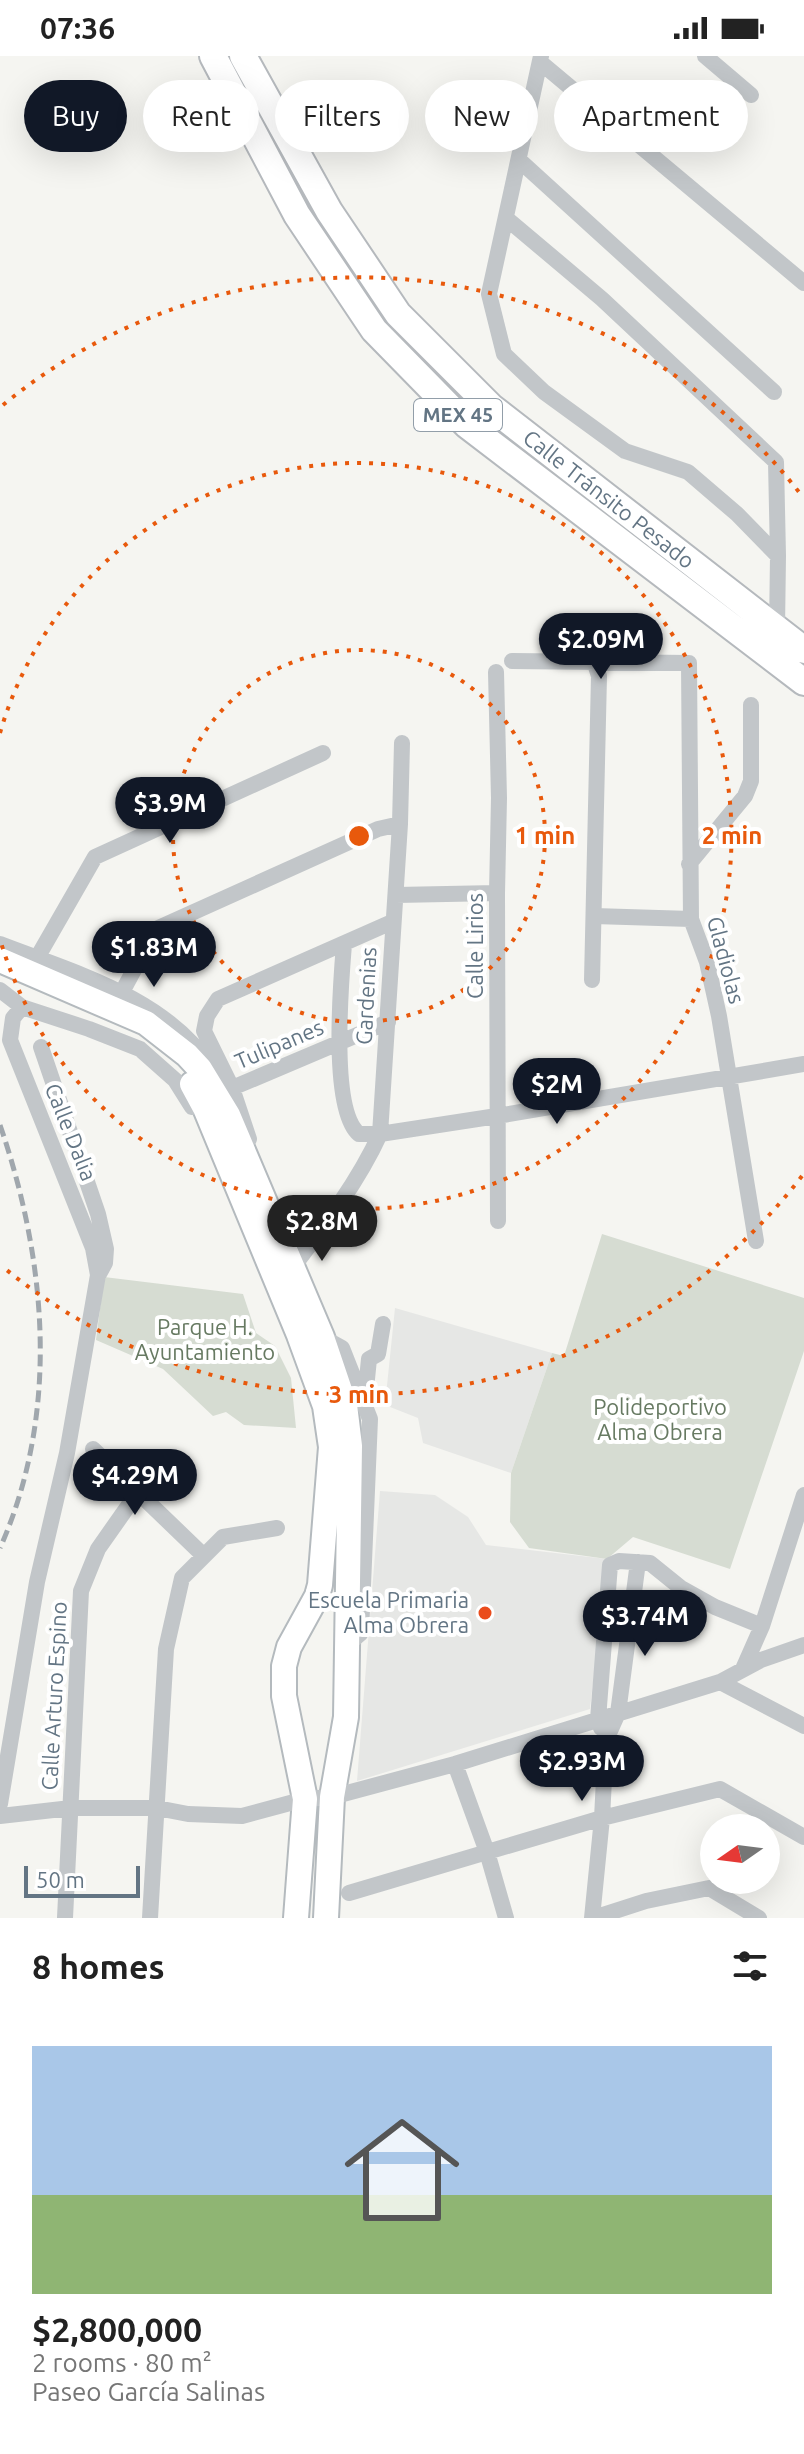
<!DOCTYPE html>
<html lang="en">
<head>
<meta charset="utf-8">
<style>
  :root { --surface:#fff; --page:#f2f2f2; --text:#222; --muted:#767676; --line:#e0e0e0; --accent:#111827 }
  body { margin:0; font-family:Ubuntu,sans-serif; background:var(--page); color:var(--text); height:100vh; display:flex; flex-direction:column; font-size:30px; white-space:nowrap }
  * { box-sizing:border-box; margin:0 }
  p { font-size:26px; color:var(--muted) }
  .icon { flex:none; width:44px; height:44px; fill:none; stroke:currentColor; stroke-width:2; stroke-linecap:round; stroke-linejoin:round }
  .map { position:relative; height:1862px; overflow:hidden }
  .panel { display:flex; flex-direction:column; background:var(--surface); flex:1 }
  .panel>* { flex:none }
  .banner { position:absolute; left:24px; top:24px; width:756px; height:72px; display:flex; gap:16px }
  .needle { width:52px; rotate:256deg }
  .controls { position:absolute; left:700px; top:1758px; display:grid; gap:16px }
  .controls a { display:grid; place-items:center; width:80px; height:80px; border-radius:50%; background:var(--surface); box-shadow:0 8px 32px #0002; font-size:40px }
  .scale { position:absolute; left:24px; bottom:20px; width:116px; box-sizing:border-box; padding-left:8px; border:4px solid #637584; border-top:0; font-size:22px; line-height:28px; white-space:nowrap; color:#637584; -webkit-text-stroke:6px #fff; paint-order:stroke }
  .price { position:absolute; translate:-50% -68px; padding:0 18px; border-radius:28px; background:var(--accent); color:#fff; font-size:26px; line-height:52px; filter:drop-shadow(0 2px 4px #0008) }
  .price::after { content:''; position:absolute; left:50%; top:48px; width:24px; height:18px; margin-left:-12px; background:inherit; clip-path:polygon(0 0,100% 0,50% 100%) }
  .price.active { background:#222; color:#fff }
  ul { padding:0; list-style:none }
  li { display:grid; align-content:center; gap:16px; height:424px; padding:0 32px }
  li+li { border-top:2px solid var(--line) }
  li span { display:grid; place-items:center; height:248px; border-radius:0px; color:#555 }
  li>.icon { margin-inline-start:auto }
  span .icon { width:144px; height:144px; fill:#fffc; stroke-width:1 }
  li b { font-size:34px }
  h2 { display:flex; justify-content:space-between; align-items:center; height:96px; padding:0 32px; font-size:34px }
  .tag { padding:0 28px; border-radius:36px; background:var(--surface); box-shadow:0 8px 32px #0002; font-size:28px; line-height:72px }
  .tag.active { background:var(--accent); color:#fff }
  .status { display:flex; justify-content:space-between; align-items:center; height:56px; padding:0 40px; background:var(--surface); direction:ltr }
  .status svg { height:22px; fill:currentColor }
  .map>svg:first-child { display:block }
</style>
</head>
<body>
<div class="status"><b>07:36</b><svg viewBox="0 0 49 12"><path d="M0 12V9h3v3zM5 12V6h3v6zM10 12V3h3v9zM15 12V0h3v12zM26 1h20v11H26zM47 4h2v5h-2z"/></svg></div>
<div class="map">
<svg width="804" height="1862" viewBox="0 0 804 1862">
  <rect width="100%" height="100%" fill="#f5f5f1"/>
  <!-- built -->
  <path fill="#e6e7e5" d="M395,1252l157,45 -41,120 -88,-30 -5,-25 -33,-13z
    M380,1435l55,4 33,22 18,28 121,14 -17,150 -233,72z"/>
  <!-- green -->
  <path fill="#d6dcd2" d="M602,1178l202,64v53l-74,218 -97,-32 -26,22 -78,-11 -19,-26 1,-49 41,-120 12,3z
    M104,1221l139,17 13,39 19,13 16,32 5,50 -52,-3 -18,-13 -13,4 -50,-47 -67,-29z"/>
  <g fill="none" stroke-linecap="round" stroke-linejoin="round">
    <defs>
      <path id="secondary" d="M0,904l146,63 41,32 13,14 28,46 94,222 23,68 5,41 -4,271 -14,80 -6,121
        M192,1028l13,24 94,227 26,71 6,41 -11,138 -3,11 -28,51 -5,19v30l21,103 -9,119"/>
      <path id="primary" d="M213,0l84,159 77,115 93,95 337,257
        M243,0l86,155 69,103 93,93 313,243"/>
    </defs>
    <!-- secondary casing -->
    <use href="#secondary" stroke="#b4babe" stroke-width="28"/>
    <!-- primary casing -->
    <use href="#primary" stroke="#b5b9bd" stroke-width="30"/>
    <!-- minor -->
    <path stroke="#c2c6c9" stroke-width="16" d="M541,0l-52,238 15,60 40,38 81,59 63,21 49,42 41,42 -1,73
      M705,0l46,39
      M540,6l264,221
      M519,104l255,232
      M506,162l96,81 174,163 2,94
      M512,605l177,2 2,256 16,43 12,54 37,225
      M496,616l3,126 -2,95 1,328
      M689,808l56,-68 6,-15v-76
      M396,839l101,-2
      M594,860l97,3
      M0,888c75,29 167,54 212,125
      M344,888c-3,37 -14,166 15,190h21l117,-18 307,-52
      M37,902l58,-101 228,-104
      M592,924l7,-304 -5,-15
      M0,934l22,17 67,22 51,20 35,31 17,27
      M121,938l35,-65 222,-100 22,-5
      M41,991l57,167 8,35 -1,14 -6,11
      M232,1032l156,-66
      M249,1083l-17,-51 -28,-57 3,-15 11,-17 174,-77
      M293,1211c32,-42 65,-85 87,-133l20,-310 2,-81
      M322,1281l20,11 28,71 -9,214 -15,13
      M365,1343l4,-40 9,-5 5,-30
      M93,1393l111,107
      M743,1613l19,-43 42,-131
      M720,1626l84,44
      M601,1672l-3,-9 12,-154 9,-4 31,2 31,25 34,19 47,19
      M455,1708l32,88 19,66
      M0,1748l37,-222 30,-129 31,-178 -5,-27 -83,-208 3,-22 9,-11
      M0,1760l71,-8h86l31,6 54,2 63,-17 27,-2 123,-33 265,-82 41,-22 43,-15
      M349,1837l253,-75 118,-29 84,48
      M65,1862l16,-327 17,-42 40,-57
      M150,1862l16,-269 16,-71 41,-41 54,-9
      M592,1862l10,-100 4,-78 12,-27 20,-151
      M593,1862l53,-17 63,-13 50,30"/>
    <!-- secondary -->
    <use href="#secondary" stroke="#fff" stroke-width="24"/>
    <!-- primary -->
    <use href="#primary" stroke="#fff" stroke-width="26"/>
    <!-- rail -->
    <path stroke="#a0a7ad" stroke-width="5" stroke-dasharray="12 6" stroke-linecap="butt" d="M0,1069c47,137 60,288 0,423"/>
  </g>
  <!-- distance rings -->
  <g fill="none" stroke="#e8590c" stroke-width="4" stroke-dasharray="4 8">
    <circle cx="359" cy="780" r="186"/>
    <path d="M0 677A373 373 0 1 1 0 883"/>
    <path d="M802 1120A559 559 0 0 1 3 1211M3 349A559 559 0 0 1 802 440"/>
  </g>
  <!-- markers -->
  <circle fill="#ea4c1c" stroke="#fff" stroke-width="3" cx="485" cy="1557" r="8"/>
  <g text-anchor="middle" stroke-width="8" stroke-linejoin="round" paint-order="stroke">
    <!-- shield labels -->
    <rect fill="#fff" stroke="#929ea9" stroke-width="2" x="414" y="343" width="88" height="32" rx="6"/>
    <g font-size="20" font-weight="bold" fill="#637584">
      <text x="458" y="366">MEX 45</text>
    </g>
    <!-- street labels -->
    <g font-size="22" fill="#637584" stroke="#fff">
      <text transform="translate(609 443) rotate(38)" y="8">Calle Tránsito Pesado</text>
      <text transform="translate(475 890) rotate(-90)" y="8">Calle Lirios</text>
      <text transform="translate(726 904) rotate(75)" y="8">Gladiolas</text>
      <text transform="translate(366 940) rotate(-87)" y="8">Gardenias</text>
      <text transform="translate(279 988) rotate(-23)" y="8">Tulipanes</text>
      <text transform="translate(71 1076) rotate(68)" y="8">Calle Dalia</text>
      <text transform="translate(54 1640) rotate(-87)" y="8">Calle Arturo Espino</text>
    </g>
    <!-- park labels -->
    <g font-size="22" fill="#677a62" stroke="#fff">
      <text x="205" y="1279">Parque H.<tspan x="205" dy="25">Ayuntamiento</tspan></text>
      <text x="660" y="1359">Polideportivo<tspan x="660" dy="25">Alma Obrera</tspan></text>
    </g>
    <!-- poi labels -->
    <g font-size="22" fill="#637584" stroke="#fff" text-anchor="end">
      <text x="469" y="1552">Escuela Primaria<tspan x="469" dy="25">Alma Obrera</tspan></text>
    </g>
  </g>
  <circle cx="359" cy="780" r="12" fill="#e8590c" stroke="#fff" stroke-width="4"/>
  <g font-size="24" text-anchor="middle" font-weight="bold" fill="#e8590c" stroke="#fff" stroke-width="8" stroke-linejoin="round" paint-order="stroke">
    <text x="545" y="788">1 min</text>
    <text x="732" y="788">2 min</text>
    <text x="359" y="1347">3 min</text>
  </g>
</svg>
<div class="controls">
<a><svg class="needle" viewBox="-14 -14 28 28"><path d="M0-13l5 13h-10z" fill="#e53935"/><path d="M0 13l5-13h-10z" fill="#767676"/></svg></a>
</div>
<div class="scale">50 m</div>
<b class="price" style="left:601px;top:625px">$2.09M</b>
<b class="price" style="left:170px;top:789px">$3.9M</b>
<b class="price" style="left:154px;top:933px">$1.83M</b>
<b class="price" style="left:557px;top:1070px">$2M</b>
<b class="price active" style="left:322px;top:1207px">$2.8M</b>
<b class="price" style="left:135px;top:1461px">$4.29M</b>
<b class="price" style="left:645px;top:1602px">$3.74M</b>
<b class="price" style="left:582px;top:1747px">$2.93M</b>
<div class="banner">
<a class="tag active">Buy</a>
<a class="tag">Rent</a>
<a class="tag">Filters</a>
<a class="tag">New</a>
<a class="tag">Apartment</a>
</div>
</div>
<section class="panel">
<h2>8 homes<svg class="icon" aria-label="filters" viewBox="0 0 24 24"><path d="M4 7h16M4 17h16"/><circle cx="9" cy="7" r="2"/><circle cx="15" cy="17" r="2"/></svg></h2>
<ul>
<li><span style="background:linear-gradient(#a9c7e8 60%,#8fb573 0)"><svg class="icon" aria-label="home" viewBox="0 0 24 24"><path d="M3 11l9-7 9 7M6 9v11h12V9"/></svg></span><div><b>$2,800,000</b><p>2 rooms · 80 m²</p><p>Paseo García Salinas</p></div></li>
</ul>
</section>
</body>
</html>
